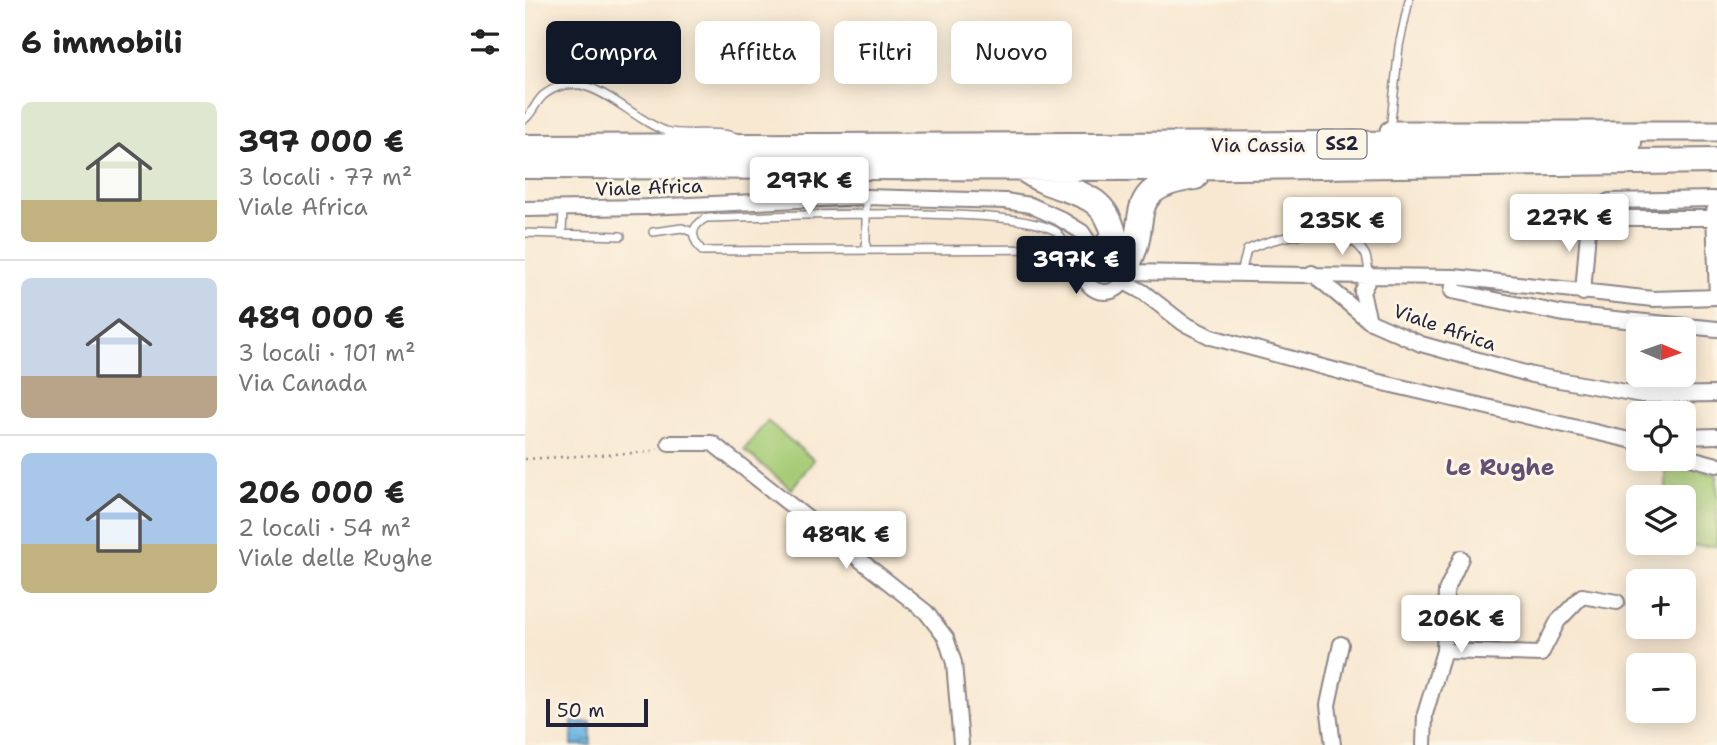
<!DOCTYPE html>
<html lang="it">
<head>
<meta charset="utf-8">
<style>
  :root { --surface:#fff; --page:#f2f2f2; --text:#222; --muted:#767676; --line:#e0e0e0; --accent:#111827 }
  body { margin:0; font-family:"Shantell Sans",sans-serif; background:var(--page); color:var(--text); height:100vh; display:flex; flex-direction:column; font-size:26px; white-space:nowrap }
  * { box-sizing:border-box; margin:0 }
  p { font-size:23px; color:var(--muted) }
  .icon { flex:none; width:38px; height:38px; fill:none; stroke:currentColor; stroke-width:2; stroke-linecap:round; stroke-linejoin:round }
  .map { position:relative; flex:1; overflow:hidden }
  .side { display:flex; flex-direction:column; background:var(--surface); width:525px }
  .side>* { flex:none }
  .hud { position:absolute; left:21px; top:21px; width:665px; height:63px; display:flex; gap:14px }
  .needle { width:46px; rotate:92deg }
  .fabs { position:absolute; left:1101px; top:317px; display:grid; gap:14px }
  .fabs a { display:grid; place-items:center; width:70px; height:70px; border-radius:10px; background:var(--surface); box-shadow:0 4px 18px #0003; font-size:35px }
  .scale { position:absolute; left:21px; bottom:18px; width:102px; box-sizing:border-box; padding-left:7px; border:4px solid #22223b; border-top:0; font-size:19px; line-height:24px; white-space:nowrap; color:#22223b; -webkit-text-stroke:5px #fcf5e5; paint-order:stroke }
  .price { position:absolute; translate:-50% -60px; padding:0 16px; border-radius:7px; background:#fff; color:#222; font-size:23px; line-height:46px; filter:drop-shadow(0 2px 4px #0008) }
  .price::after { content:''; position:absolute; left:50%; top:42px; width:21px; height:16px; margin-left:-10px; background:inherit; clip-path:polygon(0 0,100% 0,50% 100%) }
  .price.on { background:var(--accent); color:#fff }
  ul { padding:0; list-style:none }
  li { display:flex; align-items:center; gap:21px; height:175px; padding:0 21px }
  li+li { border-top:2px solid var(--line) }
  li span { display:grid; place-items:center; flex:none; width:196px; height:140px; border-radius:10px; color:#555 }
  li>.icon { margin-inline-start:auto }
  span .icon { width:84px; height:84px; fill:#fffc; stroke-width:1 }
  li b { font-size:30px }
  h2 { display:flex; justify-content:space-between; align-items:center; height:84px; padding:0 21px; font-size:30px }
  .tag { padding:0 24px; border-radius:10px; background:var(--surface); box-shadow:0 4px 18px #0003; font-size:24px; line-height:63px }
  .tag.on { background:var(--accent); color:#fff }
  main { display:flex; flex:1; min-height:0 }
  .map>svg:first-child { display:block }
</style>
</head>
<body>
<main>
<section class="side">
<h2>6 immobili<svg class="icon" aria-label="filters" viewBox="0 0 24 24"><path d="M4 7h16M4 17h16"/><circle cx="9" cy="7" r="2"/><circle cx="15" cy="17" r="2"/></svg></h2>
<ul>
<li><span style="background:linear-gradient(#dfe7d0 70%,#c2b280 0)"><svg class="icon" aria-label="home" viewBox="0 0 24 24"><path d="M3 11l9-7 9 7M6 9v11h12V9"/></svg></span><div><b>397 000 €</b><p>3 locali · 77 m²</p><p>Viale Africa</p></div></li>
<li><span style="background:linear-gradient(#c9d6e8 70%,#b9a48a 0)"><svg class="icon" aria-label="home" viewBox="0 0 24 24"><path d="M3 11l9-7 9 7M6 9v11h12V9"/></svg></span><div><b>489 000 €</b><p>3 locali · 101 m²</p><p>Via Canada</p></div></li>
<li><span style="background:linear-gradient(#a9c7e8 65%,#c2b280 0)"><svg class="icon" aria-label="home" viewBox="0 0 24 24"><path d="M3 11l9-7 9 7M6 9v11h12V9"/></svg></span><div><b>206 000 €</b><p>2 locali · 54 m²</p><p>Viale delle Rughe</p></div></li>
</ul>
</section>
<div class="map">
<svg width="1192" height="745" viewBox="0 0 1192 745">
  <defs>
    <pattern id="water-waves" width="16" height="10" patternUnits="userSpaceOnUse" patternTransform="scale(1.75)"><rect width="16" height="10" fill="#65b1de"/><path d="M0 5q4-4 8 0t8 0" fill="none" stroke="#5390b5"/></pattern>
  </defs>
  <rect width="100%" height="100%" fill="#fcf5e5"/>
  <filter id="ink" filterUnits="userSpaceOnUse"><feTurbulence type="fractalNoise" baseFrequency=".0143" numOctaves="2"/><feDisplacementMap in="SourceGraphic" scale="14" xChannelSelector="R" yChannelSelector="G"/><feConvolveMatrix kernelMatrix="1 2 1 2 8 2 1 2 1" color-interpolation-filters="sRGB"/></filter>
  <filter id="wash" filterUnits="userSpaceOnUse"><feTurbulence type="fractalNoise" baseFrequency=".00686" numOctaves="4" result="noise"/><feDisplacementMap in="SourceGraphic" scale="28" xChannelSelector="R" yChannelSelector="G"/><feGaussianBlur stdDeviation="1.57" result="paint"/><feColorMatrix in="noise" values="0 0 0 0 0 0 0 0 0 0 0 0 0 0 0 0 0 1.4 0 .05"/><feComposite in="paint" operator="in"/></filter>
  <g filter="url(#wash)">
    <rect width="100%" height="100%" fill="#f8e8d2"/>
    <!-- green -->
    <path fill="#a4cb75" stroke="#637658" stroke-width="2" d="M242,421l47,39 -23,29 -47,-39z
      M1141,460l51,15v71h-32l-2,-49h-17z"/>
    <!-- water -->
    <path fill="url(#water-waves)" stroke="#446a8c" stroke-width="2" d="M47,722h19v23h-19z"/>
  </g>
  <g filter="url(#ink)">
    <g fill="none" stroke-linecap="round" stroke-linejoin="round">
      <defs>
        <path id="lane" d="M0,119c9,-7 11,-19 20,-25 42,-32 83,25 121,37 23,6 47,-2 70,6
          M865,131l9,-85 10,-46
          M128,232l29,-4 10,4
          M0,233l96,3
          M37,234l1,-25
          M538,241l25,9
          M537,249l1,-8c-2,-3 -4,-7 -6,-9 -40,-29 -290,-15 -351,-14 -17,10 -15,19 -4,33l360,-2 15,10 7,15
          M341,250v-52
          M716,273l6,-23c28,-14 98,-30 118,4 3,5 3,16 5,22"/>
        <path id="street" d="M0,209l122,-2 219,-10 139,4 25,4 29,13 23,14 12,18
          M1189,211l3,86
          M1064,218h126
          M558 270a22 22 0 1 1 44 0a22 22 0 1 1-44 0Z
          M602,272l243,4
          M787,273l57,48
          M930,277l-3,14 112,23 153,15
          M599,282l19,10 40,31 28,14 164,44 263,61
          M1058,293l6,-75 20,-17 105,-2
          M1192,297l-64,2 -198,-22 -85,-1 -8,16 7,29 52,23 111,31 110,20 75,-1
          M1158,437l34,-1
          M144,443h43l214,169 20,26 8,25 7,81
          M1158,456l34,9
          M919,651l97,3 17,-33 24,-25 35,6
          M808,745l-5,-40 13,-61
          M899,745l1,-31 19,-63 2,-60 15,-33"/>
        <path id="secondary" d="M865,131h327"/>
        <path id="highway" d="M0,147l1104,-4
          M0,166l629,2 563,-7
          M503,172c34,24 74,13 86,62l-8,13
          M602,265c26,-43 -9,-77 68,-88"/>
      </defs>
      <!-- lane casing -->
      <use href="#lane" stroke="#8d8586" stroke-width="10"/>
      <!-- street casing -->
      <use href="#street" stroke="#8d8586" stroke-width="18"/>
      <!-- secondary casing -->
      <use href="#secondary" stroke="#8d8586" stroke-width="23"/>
      <!-- highway casing -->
      <use href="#highway" stroke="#8d8586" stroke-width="28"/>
      <!-- path -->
      <path stroke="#8d8586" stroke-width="2.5" stroke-dasharray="2 5" stroke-linecap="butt" d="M0,459l125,-7 7,-4"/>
      <!-- lane -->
      <use href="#lane" stroke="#fff" stroke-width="7"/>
      <!-- street -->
      <use href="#street" stroke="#fff" stroke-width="14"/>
      <!-- secondary -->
      <use href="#secondary" stroke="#fff" stroke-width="19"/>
      <!-- highway -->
      <use href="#highway" stroke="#fff" stroke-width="24"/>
    </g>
  </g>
  <g text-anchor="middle" stroke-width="6" stroke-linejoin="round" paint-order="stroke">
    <!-- shield labels -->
    <rect fill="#fcf5e5" stroke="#63616e" stroke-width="2" x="792.5" y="129.5" width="49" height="29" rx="5"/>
    <g font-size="18" font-weight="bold" fill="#22223b">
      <text x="817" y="150">SS2</text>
    </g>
    <!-- street labels -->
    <g font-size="19" fill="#22223b" stroke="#fcf5e5">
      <text x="733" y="152">Via Cassia</text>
      <text transform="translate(124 187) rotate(-2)" y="7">Viale Africa</text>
      <text transform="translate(920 327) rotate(19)" y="7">Viale Africa</text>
    </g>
    <!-- quarter labels -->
    <g font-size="23" font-weight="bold" fill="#634e74" stroke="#fcf5e5">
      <text x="975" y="475">Le Rughe</text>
    </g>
  </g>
</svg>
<div class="fabs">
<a><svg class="needle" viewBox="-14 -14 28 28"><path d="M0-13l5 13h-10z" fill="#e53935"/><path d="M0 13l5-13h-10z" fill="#767676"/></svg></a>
<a><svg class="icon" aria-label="locate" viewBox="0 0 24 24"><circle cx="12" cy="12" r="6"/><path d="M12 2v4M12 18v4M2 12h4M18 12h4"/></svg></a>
<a><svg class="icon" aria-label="layers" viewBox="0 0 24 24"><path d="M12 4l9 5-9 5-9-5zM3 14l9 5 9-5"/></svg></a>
<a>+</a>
<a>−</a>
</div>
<div class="scale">50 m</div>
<b class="price" style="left:284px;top:217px">297K €</b>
<b class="price" style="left:1044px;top:254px">227K €</b>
<b class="price" style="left:817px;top:257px">235K €</b>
<b class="price on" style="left:551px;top:296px">397K €</b>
<b class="price" style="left:321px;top:571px">489K €</b>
<b class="price" style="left:936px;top:655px">206K €</b>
<div class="hud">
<a class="tag on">Compra</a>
<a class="tag">Affitta</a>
<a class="tag">Filtri</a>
<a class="tag">Nuovo</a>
</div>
</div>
</main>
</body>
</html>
